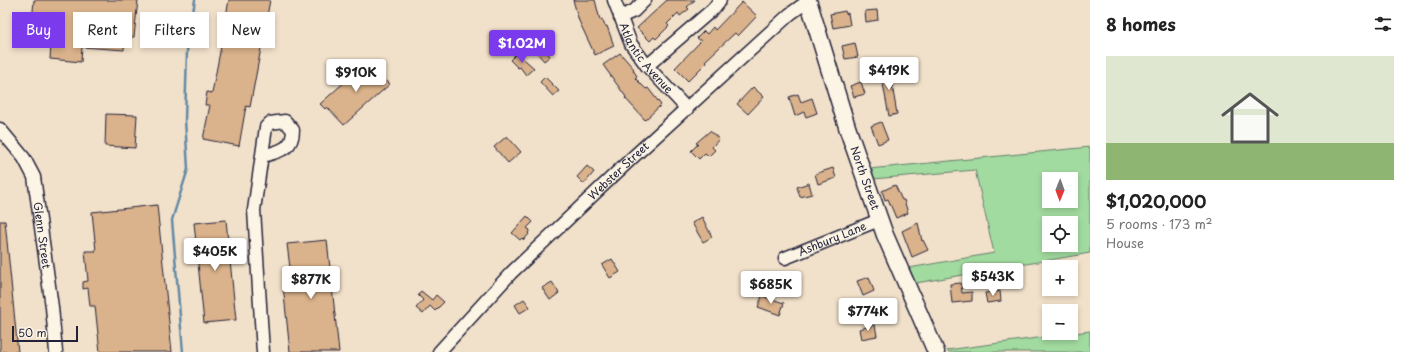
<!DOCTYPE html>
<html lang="en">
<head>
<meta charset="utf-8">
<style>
  :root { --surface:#fff; --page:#f2f2f2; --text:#222; --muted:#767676; --accent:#7c3aed }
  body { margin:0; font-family:"Playpen Sans",sans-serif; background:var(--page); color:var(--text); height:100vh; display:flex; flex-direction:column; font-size:15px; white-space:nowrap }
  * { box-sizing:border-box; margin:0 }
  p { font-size:13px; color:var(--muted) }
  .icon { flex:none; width:22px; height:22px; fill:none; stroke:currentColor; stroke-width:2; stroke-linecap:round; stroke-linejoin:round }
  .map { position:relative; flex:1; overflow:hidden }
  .sheet { display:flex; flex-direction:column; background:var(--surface); width:320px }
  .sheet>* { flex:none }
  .guide { position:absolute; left:12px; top:12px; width:380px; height:36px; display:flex; gap:8px }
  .needle { width:26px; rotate:181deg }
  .controls { position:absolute; left:1042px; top:172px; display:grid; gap:8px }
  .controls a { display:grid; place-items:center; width:36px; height:36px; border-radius:0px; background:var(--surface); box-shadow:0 2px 6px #0003; font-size:20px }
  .scale { position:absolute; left:12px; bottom:10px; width:66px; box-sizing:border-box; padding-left:4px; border:2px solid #22223b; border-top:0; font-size:11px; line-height:14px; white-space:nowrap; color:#22223b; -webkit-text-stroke:3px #fcf5e5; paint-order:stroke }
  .price { position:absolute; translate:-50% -34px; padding:0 9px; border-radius:4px; background:#fff; color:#222; font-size:13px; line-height:26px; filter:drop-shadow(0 1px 2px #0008) }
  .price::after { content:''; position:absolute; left:50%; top:24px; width:12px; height:9px; margin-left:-6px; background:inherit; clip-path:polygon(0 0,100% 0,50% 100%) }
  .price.active { background:var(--accent); color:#fff }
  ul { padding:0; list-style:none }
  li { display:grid; align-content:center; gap:8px; height:212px; padding:0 16px }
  li span { display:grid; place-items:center; height:124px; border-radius:0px; color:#555 }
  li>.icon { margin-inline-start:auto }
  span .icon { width:72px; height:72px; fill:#fffc; stroke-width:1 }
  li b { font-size:17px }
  h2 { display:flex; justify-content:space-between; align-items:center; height:48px; padding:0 16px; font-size:17px }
  .tag { padding:0 14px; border-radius:0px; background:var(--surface); box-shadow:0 2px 6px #0003; font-size:14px; line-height:36px }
  .tag.active { background:var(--accent); color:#fff }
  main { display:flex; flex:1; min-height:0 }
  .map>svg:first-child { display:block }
</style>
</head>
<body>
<main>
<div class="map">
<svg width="1090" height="352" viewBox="0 0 1090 352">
  <rect width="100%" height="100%" fill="#f2e1ca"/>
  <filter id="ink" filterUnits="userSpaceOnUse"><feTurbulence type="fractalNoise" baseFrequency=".025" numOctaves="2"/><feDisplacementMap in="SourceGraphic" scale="8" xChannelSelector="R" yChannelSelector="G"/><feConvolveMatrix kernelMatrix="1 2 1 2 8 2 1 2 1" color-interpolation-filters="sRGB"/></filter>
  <g filter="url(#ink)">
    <!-- green -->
    <path fill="#a2db9f" stroke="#627e6d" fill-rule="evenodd" d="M1090,147v106l-174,30 -7,-15 85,-15 -19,-83 -102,9 -4,-10zM1049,179h22v22h-22zM1049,223h22v22h-22z
      M1090,331v21h-142l-1,-2z"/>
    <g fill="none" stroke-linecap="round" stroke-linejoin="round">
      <!-- stream -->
      <path stroke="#6289a6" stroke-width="2.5" d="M183,352l-11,-132 16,-51 -3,-49 2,-69 8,-51"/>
    </g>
    <!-- building -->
    <path fill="#dab28b" stroke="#22223b" d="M34,0h104l-4,37h-9l-1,13 -42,-3 -1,15 -31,-3 1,-15 -21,-1z
      M229,0h41l-20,107 -4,-1 -7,40 -36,-7 7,-34h-5l2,-13 5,1 13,-67 -5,-1 2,-10 4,1z
      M573,0h22l5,20 2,-1 3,7h2l7,20 -19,9 -16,-34z
      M667,0h28l-8,7 2,2 -9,7 -2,-3 -11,11 2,2 -13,13 -2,-2 -4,4 -13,-13z
      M742,2l15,14 -19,20 -3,-3 -30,28 1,2 -18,18 -13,-13 26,-27 -4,-3 7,-7 3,3 6,-7 2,3z
      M877,10l1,10 -12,2 -1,-11z
      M845,11l1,3 2,-1 2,12 -17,3 -3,-14z
      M538,34l7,7 -4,5 9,10 -6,5 -15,-17z
      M855,43l3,14 -13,2 -3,-13z
      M517,53l17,15 -8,7 -6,-8 -2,1 -8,-8z
      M620,53l14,16 -1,1 4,6 -2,2 11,11 2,-1 13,17 -16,15 -20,-22 1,-1 -23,-32z
      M368,61l5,5 2,-2 8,8 -3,2 10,10 -46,41 -17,-18 -2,2 -5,-5z
      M889,67l8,47 -8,2 -9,-48z
      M545,77l14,14 -6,5 -13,-14z
      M861,82l4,12 -11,3 -4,-11z
      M753,87l11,10 -16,17 -11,-10z
      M798,94l3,8 11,-4 5,15 -11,4 -2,-5 -9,4 -6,-19z
      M106,114l31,1 -2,33 -30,-2z
      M881,122l7,18 -10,4 -7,-18z
      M710,131l9,8 -7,8 3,3 -6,6 -4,-3 -6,6 -8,-8 7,-7 -2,-1z
      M507,136l14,16 -13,11 -14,-16z
      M587,166l7,6 -10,12 -7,-7z
      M833,168l3,10 -18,6 -3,-10z
      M809,183l3,11 -12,3 -3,-10z
      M895,185l7,15h2l4,13 -12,5 -8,-19 -3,1 -3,-9z
      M157,205l15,147h-72l-5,-46h-5l-2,-18 -5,1v-7l5,-1 -3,-30h11l-4,-39z
      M527,216l6,6 -6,6 3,2 -2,3 1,1 -5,6 -2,-2 -2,2 -8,-7z
      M702,217l10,20 -9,5 -11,-19z
      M226,220l10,100 -32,3 -10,-100z
      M0,221h5l13,131h-18z
      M918,223l4,18 1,-1 5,10 -16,7 -10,-26z
      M327,240l12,112h-49l-7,-67 9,-1 -5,-40z
      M612,259l8,13 -10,6 -8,-13z
      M869,277l5,14 -11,5 -6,-15z
      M552,282l7,11 -9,7 -8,-12z
      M961,283l1,10 10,-1v9l-20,2 -2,-19z
      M421,291l11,9 4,-5 8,7 -9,9 -5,-5 -7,8 -7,-6 7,-8 -5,-5z
      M1000,291l1,10 -14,2 -2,-10z
      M762,296l22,7 -4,12 -22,-8z
      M524,299l6,8 -10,6 -5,-8z
      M875,325l2,11 -16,3 -2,-10z"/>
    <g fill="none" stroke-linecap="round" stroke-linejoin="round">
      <defs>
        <g id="minor">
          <path id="s1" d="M614,0l17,44 16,22 40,43"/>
          <path d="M620,17l14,-6 11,-11"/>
          <path d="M647,66l66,-57 7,-9"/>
          <path id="s2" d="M0,129l24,29 10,19 18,130 4,45"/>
          <path d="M263,156c16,-5 30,-6 30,-26l-8,-9 -15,2 -4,4 -12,83 9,142"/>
          <path id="s3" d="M785,258l94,-38"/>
          <path id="s4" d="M439,352l72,-79 121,-115 158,-144 18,-13"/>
        </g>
        <g id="major">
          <path id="s5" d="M808,0l40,130 37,105 51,117"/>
        </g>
      </defs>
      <!-- minor casing -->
      <use href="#minor" stroke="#22223b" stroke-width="15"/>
      <!-- major casing -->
      <use href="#major" stroke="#22223b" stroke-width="19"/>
      <!-- minor -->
      <use href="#minor" stroke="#fcf5e5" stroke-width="12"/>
      <!-- major -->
      <use href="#major" stroke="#fcf5e5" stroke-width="16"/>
    </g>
  </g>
  <g text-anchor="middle" stroke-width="3.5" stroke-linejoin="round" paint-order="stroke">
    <!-- street labels -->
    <g font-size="11" fill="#22223b" stroke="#fcf5e5">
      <text dy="4" stroke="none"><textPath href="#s1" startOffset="67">Atlantic Avenue</textPath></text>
      <text dy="4" stroke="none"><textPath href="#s4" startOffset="255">Webster Street</textPath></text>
      <text dy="4" stroke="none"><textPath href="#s5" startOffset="187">North Street</textPath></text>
      <text dy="4" stroke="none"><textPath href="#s2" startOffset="118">Glenn Street</textPath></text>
      <text dy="4" stroke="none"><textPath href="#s3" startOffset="51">Ashbury Lane</textPath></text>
    </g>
  </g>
</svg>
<div class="controls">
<a><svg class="needle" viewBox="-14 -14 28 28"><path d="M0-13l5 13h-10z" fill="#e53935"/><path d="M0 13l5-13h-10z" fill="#767676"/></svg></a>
<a><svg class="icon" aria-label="locate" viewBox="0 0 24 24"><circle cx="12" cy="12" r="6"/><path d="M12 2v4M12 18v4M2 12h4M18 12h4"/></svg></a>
<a>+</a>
<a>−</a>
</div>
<div class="scale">50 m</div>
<b class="price active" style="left:522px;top:64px">$1.02M</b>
<b class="price" style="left:889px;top:91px">$419K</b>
<b class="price" style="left:356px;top:93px">$910K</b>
<b class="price" style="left:215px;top:272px">$405K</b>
<b class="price" style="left:993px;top:297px">$543K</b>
<b class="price" style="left:311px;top:300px">$877K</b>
<b class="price" style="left:771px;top:305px">$685K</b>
<b class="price" style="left:868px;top:332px">$774K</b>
<div class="guide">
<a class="tag active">Buy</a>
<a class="tag">Rent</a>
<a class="tag">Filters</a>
<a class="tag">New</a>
</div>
</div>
<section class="sheet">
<h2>8 homes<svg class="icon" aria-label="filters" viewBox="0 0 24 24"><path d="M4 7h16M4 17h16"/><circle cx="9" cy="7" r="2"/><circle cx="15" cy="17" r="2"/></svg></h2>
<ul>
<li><span style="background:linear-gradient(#dfe7d0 70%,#8fb573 0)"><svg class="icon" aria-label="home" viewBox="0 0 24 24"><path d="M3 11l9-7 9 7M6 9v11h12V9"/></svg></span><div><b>$1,020,000</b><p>5 rooms · 173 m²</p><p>House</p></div></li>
</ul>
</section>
</main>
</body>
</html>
